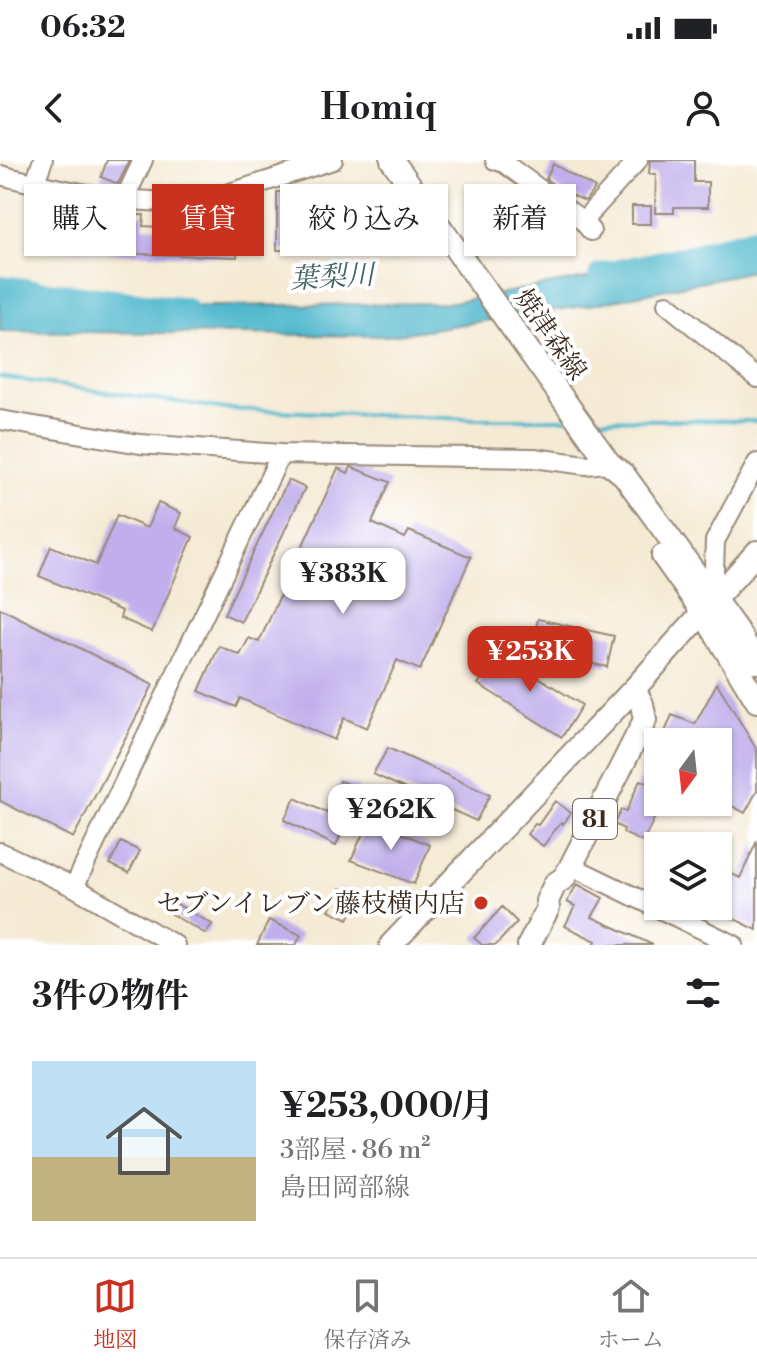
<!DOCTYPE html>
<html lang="ja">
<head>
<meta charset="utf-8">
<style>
  :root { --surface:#fff; --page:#f6f6f6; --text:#202124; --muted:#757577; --line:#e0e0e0; --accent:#c8321e }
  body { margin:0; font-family:"Libre Bodoni","Noto Serif JP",serif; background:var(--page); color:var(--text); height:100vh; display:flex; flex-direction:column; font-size:30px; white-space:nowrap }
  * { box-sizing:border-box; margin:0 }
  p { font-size:26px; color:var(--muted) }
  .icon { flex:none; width:44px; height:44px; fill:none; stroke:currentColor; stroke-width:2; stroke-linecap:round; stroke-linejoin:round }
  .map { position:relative; height:785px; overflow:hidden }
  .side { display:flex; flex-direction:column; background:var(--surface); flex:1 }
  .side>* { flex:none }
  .top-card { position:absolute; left:24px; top:24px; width:710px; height:72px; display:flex; gap:16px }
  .needle { width:52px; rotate:195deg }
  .controls { position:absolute; left:644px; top:568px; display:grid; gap:16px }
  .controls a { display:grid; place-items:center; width:88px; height:88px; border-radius:0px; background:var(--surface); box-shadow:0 2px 6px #0004; font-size:40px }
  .price { position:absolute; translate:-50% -68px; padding:0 18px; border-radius:16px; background:#fff; color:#222; font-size:26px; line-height:52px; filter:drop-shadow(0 2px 4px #0008) }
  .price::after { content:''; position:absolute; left:50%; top:48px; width:24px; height:18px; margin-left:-12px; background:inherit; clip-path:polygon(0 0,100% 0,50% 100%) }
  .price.selected { background:var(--accent); color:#fff }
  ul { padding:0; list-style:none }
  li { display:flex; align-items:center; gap:24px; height:200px; padding:0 32px }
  li span { display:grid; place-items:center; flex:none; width:224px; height:160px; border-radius:0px; color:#555 }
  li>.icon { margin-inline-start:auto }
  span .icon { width:96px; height:96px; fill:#fffc; stroke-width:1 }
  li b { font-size:34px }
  h2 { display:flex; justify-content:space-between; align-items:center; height:96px; padding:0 32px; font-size:34px }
  .chip { padding:0 28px; border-radius:0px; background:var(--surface); box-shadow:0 2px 6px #0004; font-size:28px; line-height:72px }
  .chip.selected { background:var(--accent); color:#fff }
  .status { display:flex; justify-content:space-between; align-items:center; height:56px; padding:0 40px; background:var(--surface); direction:ltr }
  .status svg { height:22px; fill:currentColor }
  header { display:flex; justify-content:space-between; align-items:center; height:104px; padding:0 32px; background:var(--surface); font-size:36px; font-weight:600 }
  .tabs { display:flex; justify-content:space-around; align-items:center; height:112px; border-top:2px solid var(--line); background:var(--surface); font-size:22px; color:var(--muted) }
  .tabs a { display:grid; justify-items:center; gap:4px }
  .tabs .selected { color:var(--accent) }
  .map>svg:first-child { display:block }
</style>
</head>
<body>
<div class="status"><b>06:32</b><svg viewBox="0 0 49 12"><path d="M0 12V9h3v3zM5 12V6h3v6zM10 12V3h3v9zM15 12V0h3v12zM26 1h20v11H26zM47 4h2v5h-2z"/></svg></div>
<header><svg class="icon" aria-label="back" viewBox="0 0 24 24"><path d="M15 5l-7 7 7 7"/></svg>Homiq<svg class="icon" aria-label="person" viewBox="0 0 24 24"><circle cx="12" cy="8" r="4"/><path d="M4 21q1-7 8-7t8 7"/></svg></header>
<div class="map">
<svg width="757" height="785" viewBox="0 0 757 785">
  <rect width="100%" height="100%" fill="#fff"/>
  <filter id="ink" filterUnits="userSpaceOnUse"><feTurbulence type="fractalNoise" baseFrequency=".0125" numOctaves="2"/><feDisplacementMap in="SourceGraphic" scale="16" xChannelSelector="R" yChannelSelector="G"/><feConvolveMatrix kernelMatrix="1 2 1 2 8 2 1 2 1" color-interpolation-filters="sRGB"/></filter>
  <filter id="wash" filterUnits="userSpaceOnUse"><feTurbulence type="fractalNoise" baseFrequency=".006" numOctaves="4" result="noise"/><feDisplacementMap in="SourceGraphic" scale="32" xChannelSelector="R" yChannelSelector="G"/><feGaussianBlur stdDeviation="1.8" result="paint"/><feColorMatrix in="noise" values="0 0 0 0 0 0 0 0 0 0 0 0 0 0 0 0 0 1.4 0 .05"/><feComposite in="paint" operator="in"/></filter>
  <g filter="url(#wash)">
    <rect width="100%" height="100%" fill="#f5ead4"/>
    <!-- water -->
    <path fill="#50b8cd" stroke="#467176" stroke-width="2" d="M757,87v23l-161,34 -211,32 -385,-5v-38l65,15 382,-5z"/>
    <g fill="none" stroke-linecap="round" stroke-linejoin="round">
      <!-- stream -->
      <path stroke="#50b8cd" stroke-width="4" d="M0,217l226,32 245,10h96
        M587,259l170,2"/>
      <!-- river -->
      <path stroke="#50b8cd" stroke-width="26" d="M601,116l95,-20 61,-17
        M0,128l185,23"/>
    </g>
    <g id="blocks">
      <!-- building -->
      <path fill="#c0afec" d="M107,0h23l-12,24 -17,-7z
        M650,0h44v22h14v25h-34v6h-19l1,-39h-7z
        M553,4l42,24 -10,13 -24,-11 -15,-11z
        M277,32h66l1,58h-67z
        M632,46h19v18h-19z
        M91,49l12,1 -1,25h25v-20h17l-1,11 48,3v4l47,2 -1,22 -123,-4 -23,-2v-2l-42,1v-16l42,-2z
        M351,307l39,15 -18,41 33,15 4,-7 62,26 -51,113 -23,-10 -30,68 -23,-10 -10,22 -94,-42 -4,9 -37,-16 20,-45 21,9 9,-17 10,4 79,-174 10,5z
        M288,320l17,8 -64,134 -17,-8z
        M158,343l23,10 -6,15 18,9 -41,95 -32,-14 2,-7 -83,-35 12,-30 45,19 21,-50 30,13z
        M0,448l153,77 -80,153 -73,-37z
        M538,459l76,17 -7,31 -76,-17z
        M499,492l83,53 -20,32 -84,-53z
        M717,523l40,67v41l-12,22 -27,-14v-57h-29l-24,-10 7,-17 23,9z
        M388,588l102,47 -14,26 -103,-47z
        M640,620l18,8v14h4l-19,40 -20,-9 1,-4 -10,-5 7,-14 5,2z
        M340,621l19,7 -23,58 -52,-26 11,-22 32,15z
        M555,641l16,12 -8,11 -2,-2 -18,24 -16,-12 8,-10 3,1z
        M369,660l61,25 -16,39 -63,-24z
        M757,681v89l-39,-19v-44l22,11z
        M121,682l19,9 -11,22 -19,-9z
        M577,724l26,14 -11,19 61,28h-59l2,-4 -31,-15 10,-20 -8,-4z
        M340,728l20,9 -12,22 -19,-9z
        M170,740l42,24 -6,10 -42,-24z
        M502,747l15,15 -21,23h-14l-8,-7z
        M269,760l32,15 -5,10h-39z"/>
    </g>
  </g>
  <g filter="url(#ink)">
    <use href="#blocks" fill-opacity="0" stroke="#988a79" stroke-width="2"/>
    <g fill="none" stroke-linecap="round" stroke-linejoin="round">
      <defs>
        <path id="minor" d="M495,0l9,3 79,58 8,10
          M0,15c67,17 139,32 208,25l125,-40
          M34,24l9,-24
          M125,38l18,-38
          M583,61l55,-61
          M667,144l90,74
          M0,260l140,24 141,10 253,4 52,7 23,-2
          M713,439l2,-58 42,-78
          M0,692l74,35 101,58
          M571,706l163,79
          M74,727l207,-433"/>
        <path id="major" d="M392,0l217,303 15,12 113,156 20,31
          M663,396l39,55 55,90
          M391,785l243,-256 123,-137
          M529,785l19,-37 -1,-7 8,-17 9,-6 7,-12 74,-146 -3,-16 -8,-15"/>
      </defs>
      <!-- minor casing -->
      <use href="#minor" stroke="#988a79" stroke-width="22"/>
      <!-- major casing -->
      <use href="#major" stroke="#988a79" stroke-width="26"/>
      <!-- minor -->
      <use href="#minor" stroke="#fff" stroke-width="18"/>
      <!-- major -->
      <use href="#major" stroke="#fff" stroke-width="22"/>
    </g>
  </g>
  <!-- markers -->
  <circle fill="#c8321e" stroke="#fff" stroke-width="3" cx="481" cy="743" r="8"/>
  <g text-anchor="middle" stroke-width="8" stroke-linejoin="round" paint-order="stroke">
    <!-- shield labels -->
    <rect fill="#fff" stroke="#766a62" stroke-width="2" x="573" y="639" width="44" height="40" rx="6"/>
    <g font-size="24" font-weight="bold" fill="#3b2a1e">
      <text x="595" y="667">81</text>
    </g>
    <!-- street labels -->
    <g font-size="26" fill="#3b2a1e" stroke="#fff">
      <text transform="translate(551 174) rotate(55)" y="9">焼津森線</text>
    </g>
    <!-- poi labels -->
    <g font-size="26" fill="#3b2a1e" stroke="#fff" text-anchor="end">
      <text x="465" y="752">セブンイレブン藤枝横内店</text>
    </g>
    <!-- water labels -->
    <g font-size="28" font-style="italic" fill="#436364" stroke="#fff">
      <text transform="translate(332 116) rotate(-3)" y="10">葉梨川</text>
    </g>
  </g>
</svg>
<div class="controls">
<a><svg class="needle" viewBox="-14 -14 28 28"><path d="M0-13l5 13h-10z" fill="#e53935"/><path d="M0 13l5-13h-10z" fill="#757577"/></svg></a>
<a><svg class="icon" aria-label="layers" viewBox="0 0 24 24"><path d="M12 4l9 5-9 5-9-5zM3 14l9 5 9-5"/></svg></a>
</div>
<b class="price" style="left:343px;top:456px">¥383K</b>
<b class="price selected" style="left:530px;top:534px">¥253K</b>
<b class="price" style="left:391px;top:692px">¥262K</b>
<div class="top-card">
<a class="chip">購入</a>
<a class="chip selected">賃貸</a>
<a class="chip">絞り込み</a>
<a class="chip">新着</a>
</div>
</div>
<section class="side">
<h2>3件の物件<svg class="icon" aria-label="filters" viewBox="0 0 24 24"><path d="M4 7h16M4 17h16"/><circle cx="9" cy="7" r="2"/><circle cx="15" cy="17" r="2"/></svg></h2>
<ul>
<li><span style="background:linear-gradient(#bfe0f5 60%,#c2b280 0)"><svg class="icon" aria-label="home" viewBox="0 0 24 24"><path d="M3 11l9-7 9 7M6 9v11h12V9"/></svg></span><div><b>¥253,000/月</b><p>3部屋 · 86 m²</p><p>島田岡部線</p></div></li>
</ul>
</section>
<nav class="tabs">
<a class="selected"><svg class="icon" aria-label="map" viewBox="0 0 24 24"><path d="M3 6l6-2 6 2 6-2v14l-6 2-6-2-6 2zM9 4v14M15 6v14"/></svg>地図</a>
<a><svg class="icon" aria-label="saved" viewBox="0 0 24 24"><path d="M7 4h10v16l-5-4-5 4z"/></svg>保存済み</a>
<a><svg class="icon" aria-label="home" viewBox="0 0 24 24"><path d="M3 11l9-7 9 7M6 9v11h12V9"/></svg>ホーム</a>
</nav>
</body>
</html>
